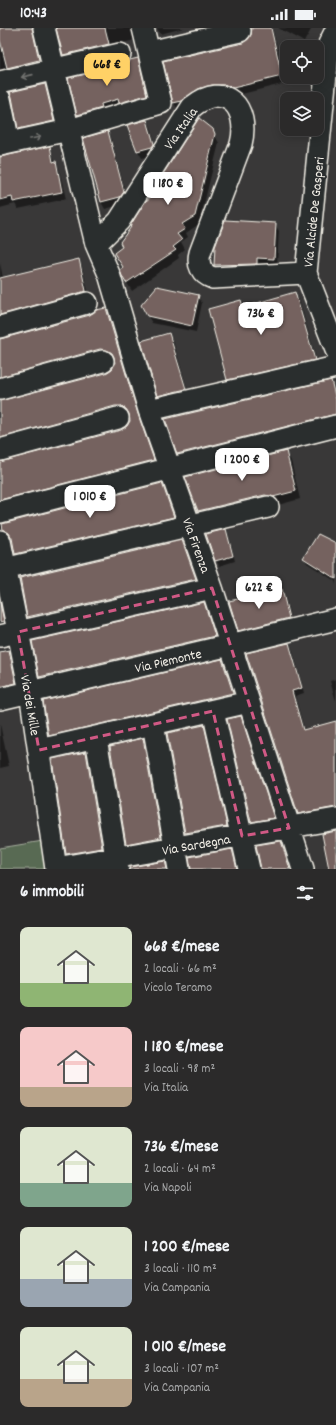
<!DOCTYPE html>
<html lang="it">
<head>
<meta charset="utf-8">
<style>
  :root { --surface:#2b2a2a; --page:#333232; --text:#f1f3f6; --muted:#a6a7a8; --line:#474647; --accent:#ffd166 }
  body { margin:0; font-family:Dekko,sans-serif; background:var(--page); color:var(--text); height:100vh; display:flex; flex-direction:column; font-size:15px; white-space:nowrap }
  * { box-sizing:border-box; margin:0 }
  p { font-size:13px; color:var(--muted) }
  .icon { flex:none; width:22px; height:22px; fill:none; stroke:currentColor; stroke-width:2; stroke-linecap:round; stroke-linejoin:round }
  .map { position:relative; height:841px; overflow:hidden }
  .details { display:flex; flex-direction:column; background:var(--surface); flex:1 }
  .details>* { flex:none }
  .controls { position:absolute; left:280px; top:12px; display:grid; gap:8px }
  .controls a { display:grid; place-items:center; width:44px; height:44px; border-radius:8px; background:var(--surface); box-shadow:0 2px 10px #0003,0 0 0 1px var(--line); font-size:20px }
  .price { position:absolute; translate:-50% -34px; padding:0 9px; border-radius:8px; background:#fff; color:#222; font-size:13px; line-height:26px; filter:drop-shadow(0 1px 2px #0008) }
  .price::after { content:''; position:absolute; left:50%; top:24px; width:12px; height:9px; margin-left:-6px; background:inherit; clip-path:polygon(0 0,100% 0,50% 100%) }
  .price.selected { background:var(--accent); color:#111 }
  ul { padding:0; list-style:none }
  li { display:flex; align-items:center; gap:12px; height:100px; padding:0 20px }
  li span { display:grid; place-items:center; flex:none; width:112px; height:80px; border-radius:8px; color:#555 }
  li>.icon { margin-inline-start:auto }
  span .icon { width:48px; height:48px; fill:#fffc; stroke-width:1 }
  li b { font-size:17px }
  h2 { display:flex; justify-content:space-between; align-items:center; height:48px; padding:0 20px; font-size:17px }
  .status { display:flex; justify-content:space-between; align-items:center; height:28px; padding:0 20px; background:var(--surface); direction:ltr }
  .status svg { height:11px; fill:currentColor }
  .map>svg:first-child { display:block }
</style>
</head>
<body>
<div class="status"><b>10:43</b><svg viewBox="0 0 49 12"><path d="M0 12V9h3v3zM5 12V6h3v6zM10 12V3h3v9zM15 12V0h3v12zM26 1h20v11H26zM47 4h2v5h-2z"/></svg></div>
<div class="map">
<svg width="336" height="841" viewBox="0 0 336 841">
  <rect width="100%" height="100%" fill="#393838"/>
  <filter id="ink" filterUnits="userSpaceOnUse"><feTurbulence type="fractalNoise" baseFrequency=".025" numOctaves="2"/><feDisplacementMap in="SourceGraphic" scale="8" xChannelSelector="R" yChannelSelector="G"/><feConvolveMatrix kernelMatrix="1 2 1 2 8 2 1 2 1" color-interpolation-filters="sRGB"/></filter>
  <g filter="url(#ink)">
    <!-- green -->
    <path fill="#596a53" stroke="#a6ae9e" d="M43,813l5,28h-48v-21z"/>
    <!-- shadow -->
    <path fill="#0007" fill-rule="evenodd" d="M0,0h39l4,40 -43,10z
      M57,0h81l-3,12 -24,6 -43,16 -4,-7z
      M157,0h27l-24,6z
      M260,0h12l14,55 -108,27 -4,-7 73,-52z
      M278,0h34l-8,14z
      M137,31l4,7 9,36 -68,20 -4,-7 -8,-36 53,-12z
      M45,57l2,5 9,36 -34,7 -3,-5z
      M199,92l13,10 7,13 -20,81 -13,9 2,4 -7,5 4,7 -7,6 1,3 -47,33 -9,-14 1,-9 -1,-21 31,-52 1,-7z
      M147,93l4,7 6,24 -1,2 -14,4 -4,-7zM148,99h2l6,22h-2z
      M108,104l3,7 16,60 -3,5 -19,5 -4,-7 -17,-63z
      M49,120l10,22 7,29 -48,10 -3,-5 -15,4v-50z
      M275,196l4,7 -2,35 -58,6 -4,-7z
      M78,232l4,8 8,31 -90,24v-60l3,15z
      M295,265l4,7 19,66 -86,20 -4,-7 12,-78 4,7z
      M198,268l4,7 -6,29 -44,-9 -5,-8z
      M106,281l4,7 31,106 16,46 -157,40v-45l122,-32 6,-4 3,-6 -1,-5 -4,-2 -126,32v-44l107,-28 6,-4 3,-6v-5l-5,-3 -111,29v-45l91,-25z
      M169,306l4,7 16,55 -27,6 -4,-7z
      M330,354l6,11v30l-153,39 -5,-8 -12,-35z
      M286,424l5,9 9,38 -22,6 -8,-2 -67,16 -5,-8z
      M162,456l4,7 11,33 -157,37 -4,-7 -3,-14 -5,-3h-8v-12z
      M225,502l3,5 7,26 -16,5 -12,-31z
      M182,513l4,8 14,39 -167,38 -5,-9 -7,-39z
      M336,516v41l-1,-4 -28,-18 -3,-5z
      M281,562l4,7 7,28 -49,12 -4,-7z
      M0,564l7,36 -7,2z
      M203,575l5,9 11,33 -174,40 -5,-8 -7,-35z
      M289,616l3,5 12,44 -9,3 9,34 32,22v61l-34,6 -3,-6z
      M9,623l4,8 7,32 -20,5v-43z
      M222,632l5,9 10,33 -183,42 -5,-9z
      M336,651v22l-6,-20z
      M240,689l4,7 32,100 -21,4 -4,-7z
      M0,696l9,42 -9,2z
      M203,698l5,8 23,100 -40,7 -5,-8 -18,-99z
      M143,712l5,8 17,98 -33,6 -5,-9z
      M86,725l4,7 16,95 -35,6 -4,-7z
      M281,814l5,8 6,19h-30z
      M232,822l5,9 2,10h-48z"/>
    <!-- building -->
    <path fill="#74625e" stroke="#f4f1e8" d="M0,0h32l7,32 -32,8 -7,-28z
      M56,0h49l4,16 -46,11z
      M252,0h19l11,48 -49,12 -7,-3h-14l-14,4 -16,12 -9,2 -10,-42 80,-18 5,-4 3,-4z
      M138,30l9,37 -28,8 -1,-4 -17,5 1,4 -25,7 -9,-37 55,-12 7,-6z
      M45,56l9,37 -36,8 -6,-32 -2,-5z
      M199,90l14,11 2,5 -20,82 -13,8 3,5 -8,5 5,6 -9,7 3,3 -50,33 -3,-5 -3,-7 3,-4 -9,-14 8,-6 -2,-5 11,-15 -1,-1 15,-24 8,-7 -1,-2 4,-5h-2z
      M147,92l7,24 -2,3 -15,4 -10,-26z
      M108,103l16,61 -4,5 -19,5 -18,-64z
      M50,118l3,16 3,-1 6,31 -49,10 -1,-5 -12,3v-43z
      M225,192l51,3 -2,36 -17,-1v6l-43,1 1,-18z
      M79,231l7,32 -86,24v-37z
      M157,258l42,9 -7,31 -45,-10 -6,-11z
      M295,264l20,68 -88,20 -19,-71 33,-9 2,7z
      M106,280l32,106 16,46 -154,40v-38l121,-32 6,-4 3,-5 -1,-7 -3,-5 -5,-3h-6l-115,32v-37l106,-28 6,-4 3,-5 -1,-7 -2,-4 -6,-3 -6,-1 -100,28v-38l90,-24 6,-5z
      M169,305l17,56 -29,7 -16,-55z
      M331,352l5,20v14l-159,40 -12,-35z
      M286,423l10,40 -23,6 -8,-2 -67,16 -13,-34z
      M162,455l12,34 -159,37 -3,-16 -3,-5 -6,-3 -1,-6z
      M226,501l7,27 -18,5 -9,-27z
      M318,506l18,9v36l-33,-21z
      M182,512l14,39 -169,38 -7,-39z
      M282,561l7,29 -51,13 -9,-30z
      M204,574l11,34 -176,41 -7,-36z
      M0,575l4,18 -4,1z
      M289,615l13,45 -10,3 11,39 33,-9v86l-38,7 -52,-161z
      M9,622l7,33 -16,4v-35z
      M222,631l11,34 -184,43 -6,-35z
      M241,688l33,102 -23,4 -24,-103z
      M204,697l23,101 -42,7 -18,-100z
      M143,710l18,99 -35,7 -16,-98z
      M86,724l16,96 -36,6 -14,-95z
      M336,803v38h-7l-7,-35z
      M281,813l9,28h-29l-5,-24z
      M232,821l5,20h-46l-2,-12z
      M165,833l2,8h-37v-2z"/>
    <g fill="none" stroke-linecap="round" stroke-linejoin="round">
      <defs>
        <path id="minor" d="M44,0l52,216 13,30 40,136 63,178 91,281
          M336,2l-7,14 -23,229 30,77
          M149,24l91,-21
          M0,54l120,-28
          M0,71l9,44
          M0,117l69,-15 92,-27 -18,-75
          M96,216l23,-23 73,-114c34,-27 58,1 49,37l-41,109c-3,11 1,21 13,25l93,-5
          M0,299l87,-24
          M0,361l103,-28
          M149,382l187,-43
          M0,422l118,-32
          M0,484l336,-86
          M0,513l30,151 26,177
          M0,542l268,-63
          M0,608l212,-48
          M0,671l230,-54 106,-26
          M213,683l36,158
          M153,696l26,145
          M96,710l22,131
          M39,722l210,-48
          M56,840l280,-49"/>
      </defs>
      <!-- minor casing -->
      <use href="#minor" stroke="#f4f1e8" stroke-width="24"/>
      <!-- minor -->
      <use href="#minor" stroke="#2a2d2e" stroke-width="21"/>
    </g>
    <!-- one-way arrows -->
    <defs><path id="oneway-shaft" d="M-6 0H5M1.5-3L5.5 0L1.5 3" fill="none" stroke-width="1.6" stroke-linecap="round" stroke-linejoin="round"/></defs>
    <g stroke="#71726f">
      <use href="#oneway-shaft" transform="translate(27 48) rotate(167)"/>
      <use href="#oneway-shaft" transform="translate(35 110) rotate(-12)"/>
    </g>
  </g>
  <!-- marked area -->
  <path fill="none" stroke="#d15985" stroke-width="3" stroke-dasharray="8 5" stroke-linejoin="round" d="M212,560l77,240 -47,8 -29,-125 -174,39 -21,-118z"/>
  <g text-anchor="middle" stroke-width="3.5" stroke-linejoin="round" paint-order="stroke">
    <!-- street labels -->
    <g font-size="14" fill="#f4f1e8" stroke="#2a2d2e">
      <text transform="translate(180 100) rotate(-55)" y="5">Via Italia</text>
      <text transform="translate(313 184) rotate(-84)" y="5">Via Alcide De Gasperi</text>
      <text transform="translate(197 517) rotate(70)" y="5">Via Firenza</text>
      <text transform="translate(168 632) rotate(-13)" y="5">Via Piemonte</text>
      <text transform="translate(31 677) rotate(80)" y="5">Via dei Mille</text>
      <text transform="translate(196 816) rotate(-10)" y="5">Via Sardegna</text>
    </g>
  </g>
</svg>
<div class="controls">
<a><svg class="icon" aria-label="locate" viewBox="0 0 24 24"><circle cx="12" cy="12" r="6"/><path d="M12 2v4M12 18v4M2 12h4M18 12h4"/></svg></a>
<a><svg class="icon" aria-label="layers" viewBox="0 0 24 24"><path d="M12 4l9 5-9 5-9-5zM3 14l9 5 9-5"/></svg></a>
</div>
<b class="price selected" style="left:107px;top:59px">668 €</b>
<b class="price" style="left:168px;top:178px">1 180 €</b>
<b class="price" style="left:261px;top:308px">736 €</b>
<b class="price" style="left:242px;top:454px">1 200 €</b>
<b class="price" style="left:90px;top:491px">1 010 €</b>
<b class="price" style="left:259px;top:582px">622 €</b>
</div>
<section class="details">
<h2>6 immobili<svg class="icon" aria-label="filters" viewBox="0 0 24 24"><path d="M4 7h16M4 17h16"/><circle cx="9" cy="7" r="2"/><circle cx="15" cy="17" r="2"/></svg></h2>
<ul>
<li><span style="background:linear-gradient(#dfe7d0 70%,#8fb573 0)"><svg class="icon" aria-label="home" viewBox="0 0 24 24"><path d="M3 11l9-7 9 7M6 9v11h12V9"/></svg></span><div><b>668 €/mese</b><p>2 locali · 66 m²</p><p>Vicolo Teramo</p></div></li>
<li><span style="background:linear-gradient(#f6c9c9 75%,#b9a48a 0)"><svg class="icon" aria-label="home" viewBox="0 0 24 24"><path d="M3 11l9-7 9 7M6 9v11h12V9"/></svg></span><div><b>1 180 €/mese</b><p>3 locali · 98 m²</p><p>Via Italia</p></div></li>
<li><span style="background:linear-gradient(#dfe7d0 70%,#7fa58c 0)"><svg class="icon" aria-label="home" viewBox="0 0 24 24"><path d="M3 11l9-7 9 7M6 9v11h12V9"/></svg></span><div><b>736 €/mese</b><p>2 locali · 64 m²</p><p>Via Napoli</p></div></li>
<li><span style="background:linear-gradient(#dfe7d0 65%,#9aa5b1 0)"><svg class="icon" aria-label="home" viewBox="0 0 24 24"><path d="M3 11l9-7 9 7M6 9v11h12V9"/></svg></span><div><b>1 200 €/mese</b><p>3 locali · 110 m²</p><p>Via Campania</p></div></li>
<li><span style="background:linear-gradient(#dfe7d0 65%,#b9a48a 0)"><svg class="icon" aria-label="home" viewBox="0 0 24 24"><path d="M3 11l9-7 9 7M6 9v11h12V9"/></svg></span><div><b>1 010 €/mese</b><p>3 locali · 107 m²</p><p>Via Campania</p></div></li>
</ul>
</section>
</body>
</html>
